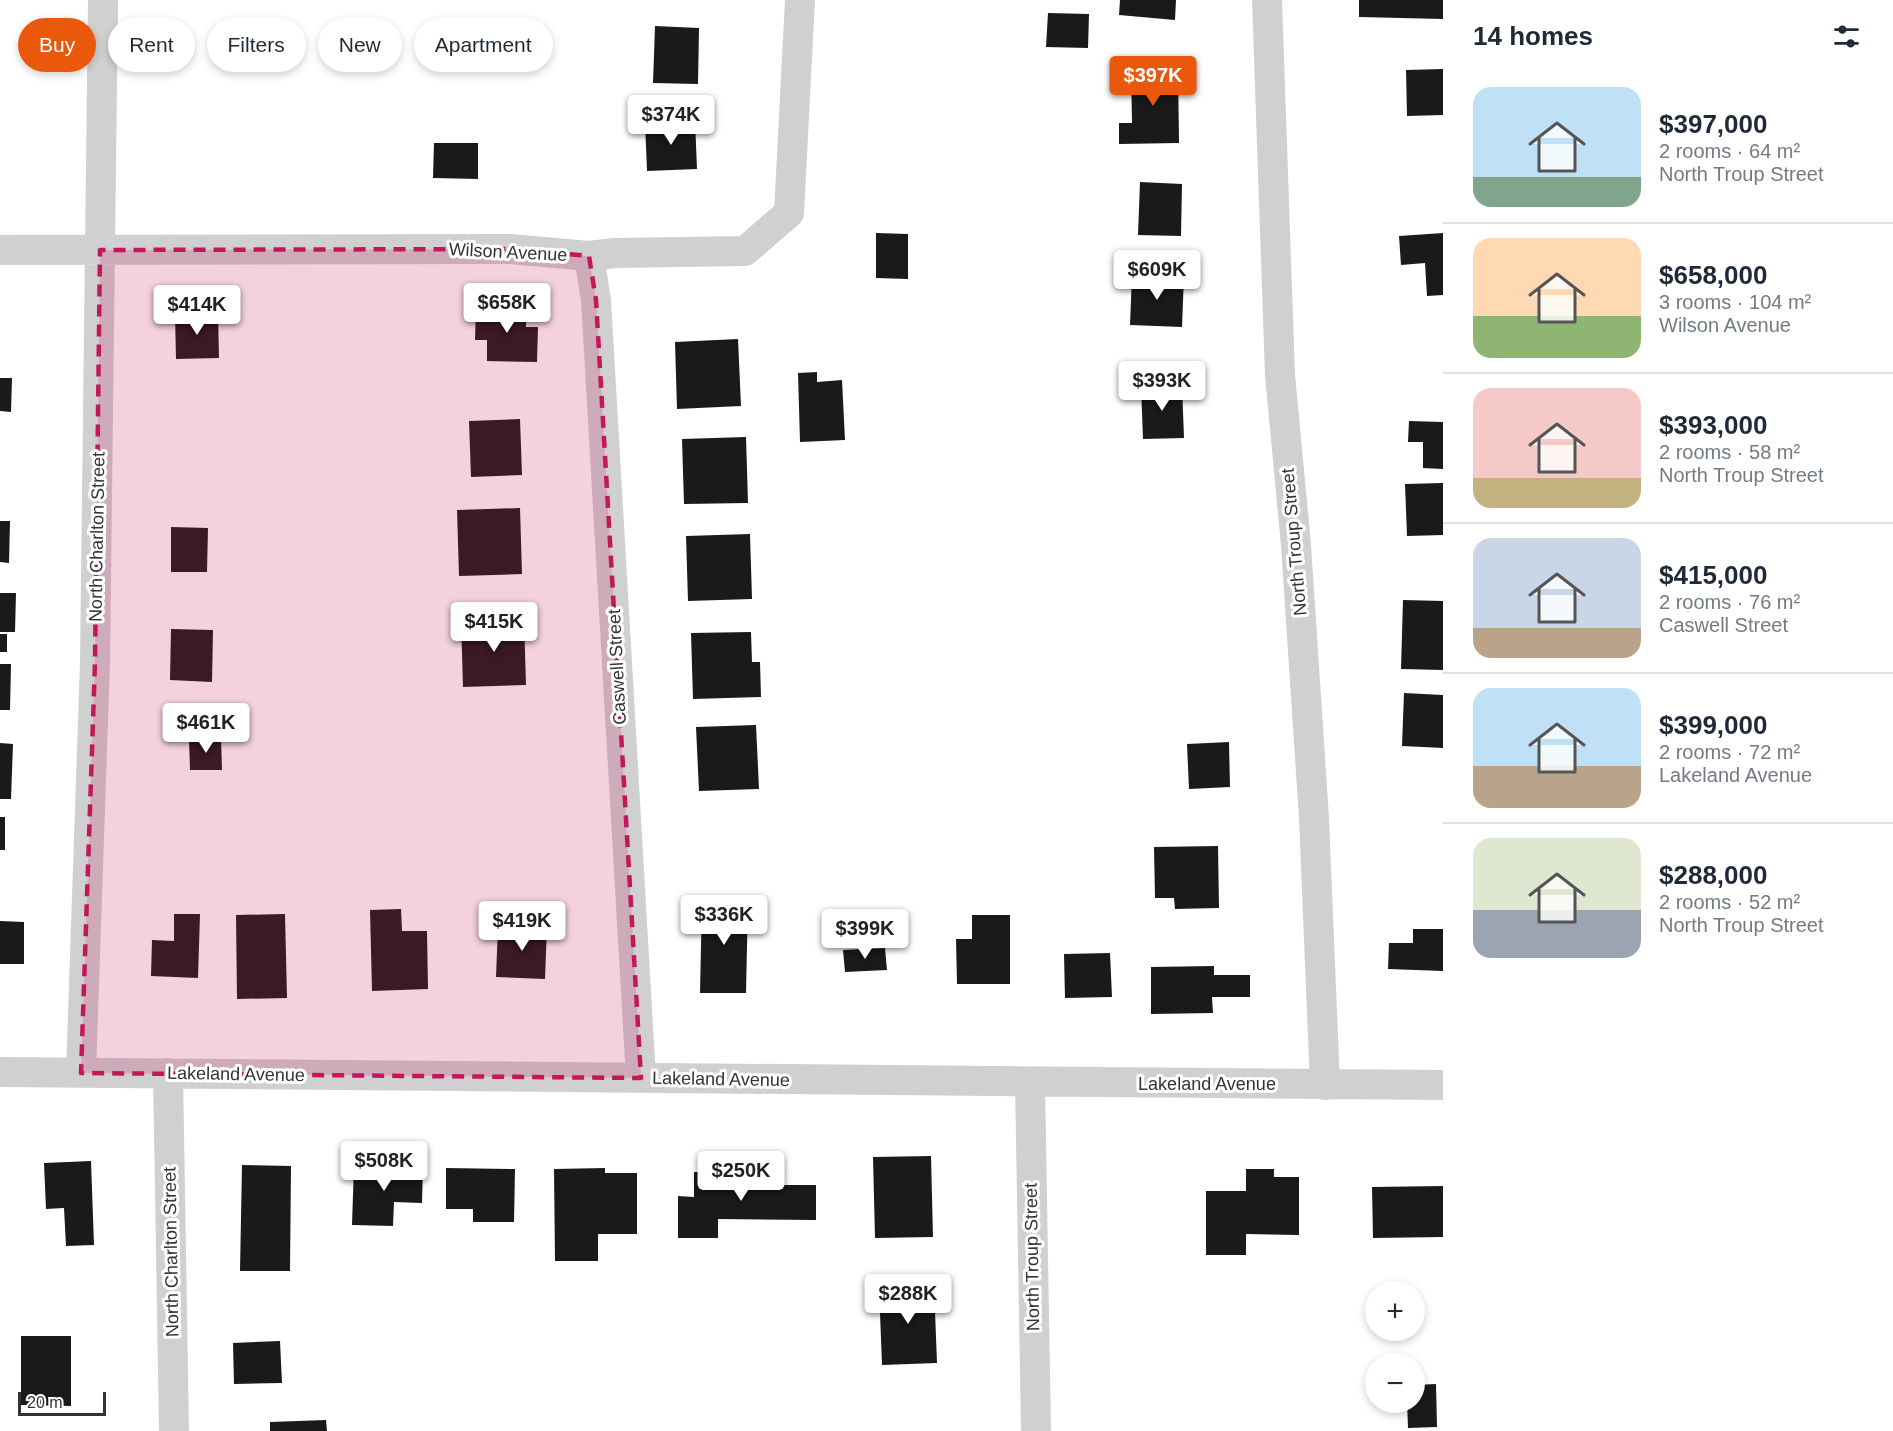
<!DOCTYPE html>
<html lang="en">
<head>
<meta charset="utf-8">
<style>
  :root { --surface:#fff; --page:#f6f6f7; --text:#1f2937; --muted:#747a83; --line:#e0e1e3; --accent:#ea580c }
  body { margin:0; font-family:Helvetica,sans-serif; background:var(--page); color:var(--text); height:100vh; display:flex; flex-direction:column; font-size:22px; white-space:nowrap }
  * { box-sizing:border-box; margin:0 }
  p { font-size:20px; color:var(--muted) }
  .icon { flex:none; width:33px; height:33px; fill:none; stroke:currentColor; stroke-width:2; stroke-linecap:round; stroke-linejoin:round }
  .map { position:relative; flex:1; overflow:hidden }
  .side { display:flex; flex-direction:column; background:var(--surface); width:450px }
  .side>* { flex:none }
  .guide { position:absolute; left:18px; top:18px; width:570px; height:54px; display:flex; gap:12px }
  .controls { position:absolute; left:1365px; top:1281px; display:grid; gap:12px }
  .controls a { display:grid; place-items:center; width:60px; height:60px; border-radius:50%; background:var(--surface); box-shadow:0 3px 9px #0003; font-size:30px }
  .scale { position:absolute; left:18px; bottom:15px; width:88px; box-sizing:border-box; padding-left:6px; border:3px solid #333; border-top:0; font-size:16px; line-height:21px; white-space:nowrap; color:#333; -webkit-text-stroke:4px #fff; paint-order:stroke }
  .price { position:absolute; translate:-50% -51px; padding:0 14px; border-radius:6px; background:#fff; color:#222; font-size:20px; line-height:39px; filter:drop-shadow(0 2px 3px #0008) }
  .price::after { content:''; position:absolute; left:50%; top:36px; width:18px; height:14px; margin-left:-9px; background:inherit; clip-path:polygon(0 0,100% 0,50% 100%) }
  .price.active { background:var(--accent); color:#fff }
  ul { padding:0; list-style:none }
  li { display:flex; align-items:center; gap:18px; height:150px; padding:0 30px }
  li+li { border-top:2px solid var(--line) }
  li span { display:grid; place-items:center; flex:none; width:168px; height:120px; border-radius:18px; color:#555 }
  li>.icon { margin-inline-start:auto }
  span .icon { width:72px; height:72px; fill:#fffc; stroke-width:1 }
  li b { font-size:26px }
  h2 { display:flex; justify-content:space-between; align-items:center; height:72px; padding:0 30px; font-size:26px }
  .chip { padding:0 21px; border-radius:27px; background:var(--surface); box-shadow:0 3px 9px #0003; font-size:21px; line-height:54px }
  .chip.active { background:var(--accent); color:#fff }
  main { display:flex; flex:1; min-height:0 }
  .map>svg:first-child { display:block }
</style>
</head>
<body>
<main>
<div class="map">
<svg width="1443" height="1431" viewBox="0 0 1443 1431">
  <rect width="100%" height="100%" fill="#fff"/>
  <!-- building -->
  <path fill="#1a1a1a" d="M1120,0h56l-1,20 -56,-5z
    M1359,0h84v19l-84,-2z
    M1048,13l41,1 -1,34 -42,-1z
    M655,26l44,2 -1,56 -45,-1z
    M1178,66l1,77 -60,1v-21h13l-1,-56z
    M1443,69v46l-36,1 -1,-46z
    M695,120l2,49 -50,2 -2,-49z
    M434,143h44v36l-45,-1z
    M1140,182l42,2 -1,52 -43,-1z
    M876,233l32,1v45l-32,-1z
    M1443,233v62l-16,1 -2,-33 -24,2 -2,-29z
    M1132,275l52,1 -2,51 -52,-2z
    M476,307l50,1v19h12l-1,35 -50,-1v-21h-12z
    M218,313l1,45 -43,1 -1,-45z
    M738,339l3,67 -64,3 -2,-67z
    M817,372v10l25,-2 3,60 -45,2 -2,-69z
    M0,378h12l-1,34 -11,-1z
    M1182,385l2,53 -41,1 -2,-53z
    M520,419l2,56 -51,2 -2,-56z
    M1409,421l34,1v47l-20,-1v-26h-15z
    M746,437l2,66 -64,1 -2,-65z
    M1443,483v52l-36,1 -2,-52z
    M520,508l2,66 -63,2 -2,-66z
    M0,521h10l-1,42 -9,-1z
    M171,527l37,1 -1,44h-36z
    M750,534l2,65 -64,2 -2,-65z
    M0,593h16l-1,39h-15z
    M1403,600l40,1v69l-42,-1z
    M524,619l2,66 -63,2 -2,-66z
    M171,629l42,1 -1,52 -42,-2z
    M751,632l1,30h8l1,35 -68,2 -2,-66z
    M0,634h7v18h-7z
    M0,664h11l-1,46h-10z
    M1404,693l39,2v53l-41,-2z
    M756,725l3,64 -60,2 -3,-64z
    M221,738l1,32h-32l-1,-31z
    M1229,742l1,45 -41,2 -2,-45z
    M0,743l13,1 -2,55h-11z
    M0,817h5v33h-5z
    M1218,846l1,62 -44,1 -1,-11h-19l-1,-51z
    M702,899l46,1 -2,93h-46z
    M401,909l1,22h25l1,58 -56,2 -2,-81z
    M174,914h26l-2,64 -47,-2 1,-36 22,1z
    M285,914l2,84 -50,1 -1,-84z
    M972,915h38v69h-53l-1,-45h16z
    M0,921l24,1v42h-24z
    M498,926l49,1 -2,52 -49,-2z
    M1413,929h30v42l-55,-2 1,-26h24z
    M885,948l2,22 -42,2 -2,-22z
    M1110,953l2,44 -47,1 -1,-44z
    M1214,966v9h36v22h-38l1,16 -62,1v-47z
    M931,1156l2,81 -58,1 -2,-81z
    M91,1161l3,84 -28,1 -2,-38 -18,1 -2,-46z
    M354,1164l69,2 -1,37 -28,-1 -1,24 -41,-1z
    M242,1165l49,1 -1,105h-50z
    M446,1168l69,1 -1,53h-41v-13h-27z
    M605,1168v5h32v61h-39v27h-43l-1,-92z
    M1246,1169h28v8h25v58l-53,-1v21h-40v-64h40z
    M694,1172h84l-1,13h39v35l-98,-1v19h-40v-42l16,1z
    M1443,1186v51l-70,1 -1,-51z
    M934,1285l3,78 -55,2 -3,-78z
    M21,1336h50v70l-50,-1z
    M280,1341l2,42 -48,1 -1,-41z
    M1436,1384l1,43 -29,1 -1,-26h7v-17z
    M326,1420l1,11h-57v-9z"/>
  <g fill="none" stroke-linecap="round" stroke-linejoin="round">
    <!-- minor -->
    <path stroke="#d0d0d0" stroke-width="30" d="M1267,0l13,375 16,170 18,273 11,267
      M0,250l510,-1 79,7 26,-3 130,-2 44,-38 11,-213
      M589,256l7,44 45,778
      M0,1072l1443,13
      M81,1073l14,-411 8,-662
      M168,1073l6,358
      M1030,1082l6,349"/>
  </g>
  <!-- marked area -->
  <path fill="#c2185b" fill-opacity="0.2" stroke="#c2185b" stroke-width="4.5" stroke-dasharray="12 8" stroke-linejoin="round" d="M510,249l79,7 7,44 45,778 -560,-5 14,-411 5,-412z"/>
  <g text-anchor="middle" stroke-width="6" stroke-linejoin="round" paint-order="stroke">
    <!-- street labels -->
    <g font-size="18" fill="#333" stroke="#fff">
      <text transform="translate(508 252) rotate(3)" y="6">Wilson Avenue</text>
      <text transform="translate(97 537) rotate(-89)" y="6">North Charlton Street</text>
      <text transform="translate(1294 542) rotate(-95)" y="6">North Troup Street</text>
      <text transform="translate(617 667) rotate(-93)" y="6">Caswell Street</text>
      <text transform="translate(236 1074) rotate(1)" y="6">Lakeland Avenue</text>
      <text transform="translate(721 1079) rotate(1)" y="6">Lakeland Avenue</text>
      <text x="1207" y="1090">Lakeland Avenue</text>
      <text transform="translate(171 1252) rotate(-91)" y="6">North Charlton Street</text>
      <text transform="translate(1032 1257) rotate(-91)" y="6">North Troup Street</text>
    </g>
  </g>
</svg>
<div class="controls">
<a>+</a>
<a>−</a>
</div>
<div class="scale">20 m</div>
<b class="price active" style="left:1153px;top:107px">$397K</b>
<b class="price" style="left:671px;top:146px">$374K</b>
<b class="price" style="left:1157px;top:301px">$609K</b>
<b class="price" style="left:507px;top:334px">$658K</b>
<b class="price" style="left:197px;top:336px">$414K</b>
<b class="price" style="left:1162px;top:412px">$393K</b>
<b class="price" style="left:494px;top:653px">$415K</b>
<b class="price" style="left:206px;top:754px">$461K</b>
<b class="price" style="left:724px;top:946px">$336K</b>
<b class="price" style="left:522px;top:952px">$419K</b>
<b class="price" style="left:865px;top:960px">$399K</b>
<b class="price" style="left:384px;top:1192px">$508K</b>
<b class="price" style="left:741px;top:1202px">$250K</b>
<b class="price" style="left:908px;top:1325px">$288K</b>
<div class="guide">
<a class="chip active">Buy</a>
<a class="chip">Rent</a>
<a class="chip">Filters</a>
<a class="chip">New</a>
<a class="chip">Apartment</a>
</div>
</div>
<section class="side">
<h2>14 homes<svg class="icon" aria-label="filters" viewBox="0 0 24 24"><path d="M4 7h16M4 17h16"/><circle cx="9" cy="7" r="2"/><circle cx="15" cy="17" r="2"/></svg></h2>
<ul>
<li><span style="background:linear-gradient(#bfe0f5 75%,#7fa58c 0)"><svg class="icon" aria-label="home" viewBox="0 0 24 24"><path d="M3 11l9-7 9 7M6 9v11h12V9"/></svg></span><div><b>$397,000</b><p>2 rooms · 64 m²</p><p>North Troup Street</p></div></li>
<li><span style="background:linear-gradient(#ffd9b3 65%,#8fb573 0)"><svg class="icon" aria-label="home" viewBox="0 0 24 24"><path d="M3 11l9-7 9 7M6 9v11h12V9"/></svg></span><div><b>$658,000</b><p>3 rooms · 104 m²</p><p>Wilson Avenue</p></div></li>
<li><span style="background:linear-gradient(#f6c9c9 75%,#c2b280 0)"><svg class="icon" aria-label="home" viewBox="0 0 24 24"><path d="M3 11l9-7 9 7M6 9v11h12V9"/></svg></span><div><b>$393,000</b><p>2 rooms · 58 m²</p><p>North Troup Street</p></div></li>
<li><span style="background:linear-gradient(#c9d6e8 75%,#b9a48a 0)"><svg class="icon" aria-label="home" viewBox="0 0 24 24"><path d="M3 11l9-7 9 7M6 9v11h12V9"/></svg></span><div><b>$415,000</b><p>2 rooms · 76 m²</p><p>Caswell Street</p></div></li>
<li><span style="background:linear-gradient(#bfe0f5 65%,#b9a48a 0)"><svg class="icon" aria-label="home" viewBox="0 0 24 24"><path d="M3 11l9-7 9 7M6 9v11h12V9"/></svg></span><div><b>$399,000</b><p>2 rooms · 72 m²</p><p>Lakeland Avenue</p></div></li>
<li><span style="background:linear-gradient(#dfe7d0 60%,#9aa5b1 0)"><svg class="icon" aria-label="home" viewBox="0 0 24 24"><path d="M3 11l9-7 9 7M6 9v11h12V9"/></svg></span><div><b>$288,000</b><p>2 rooms · 52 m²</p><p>North Troup Street</p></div></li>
</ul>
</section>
</main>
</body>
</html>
